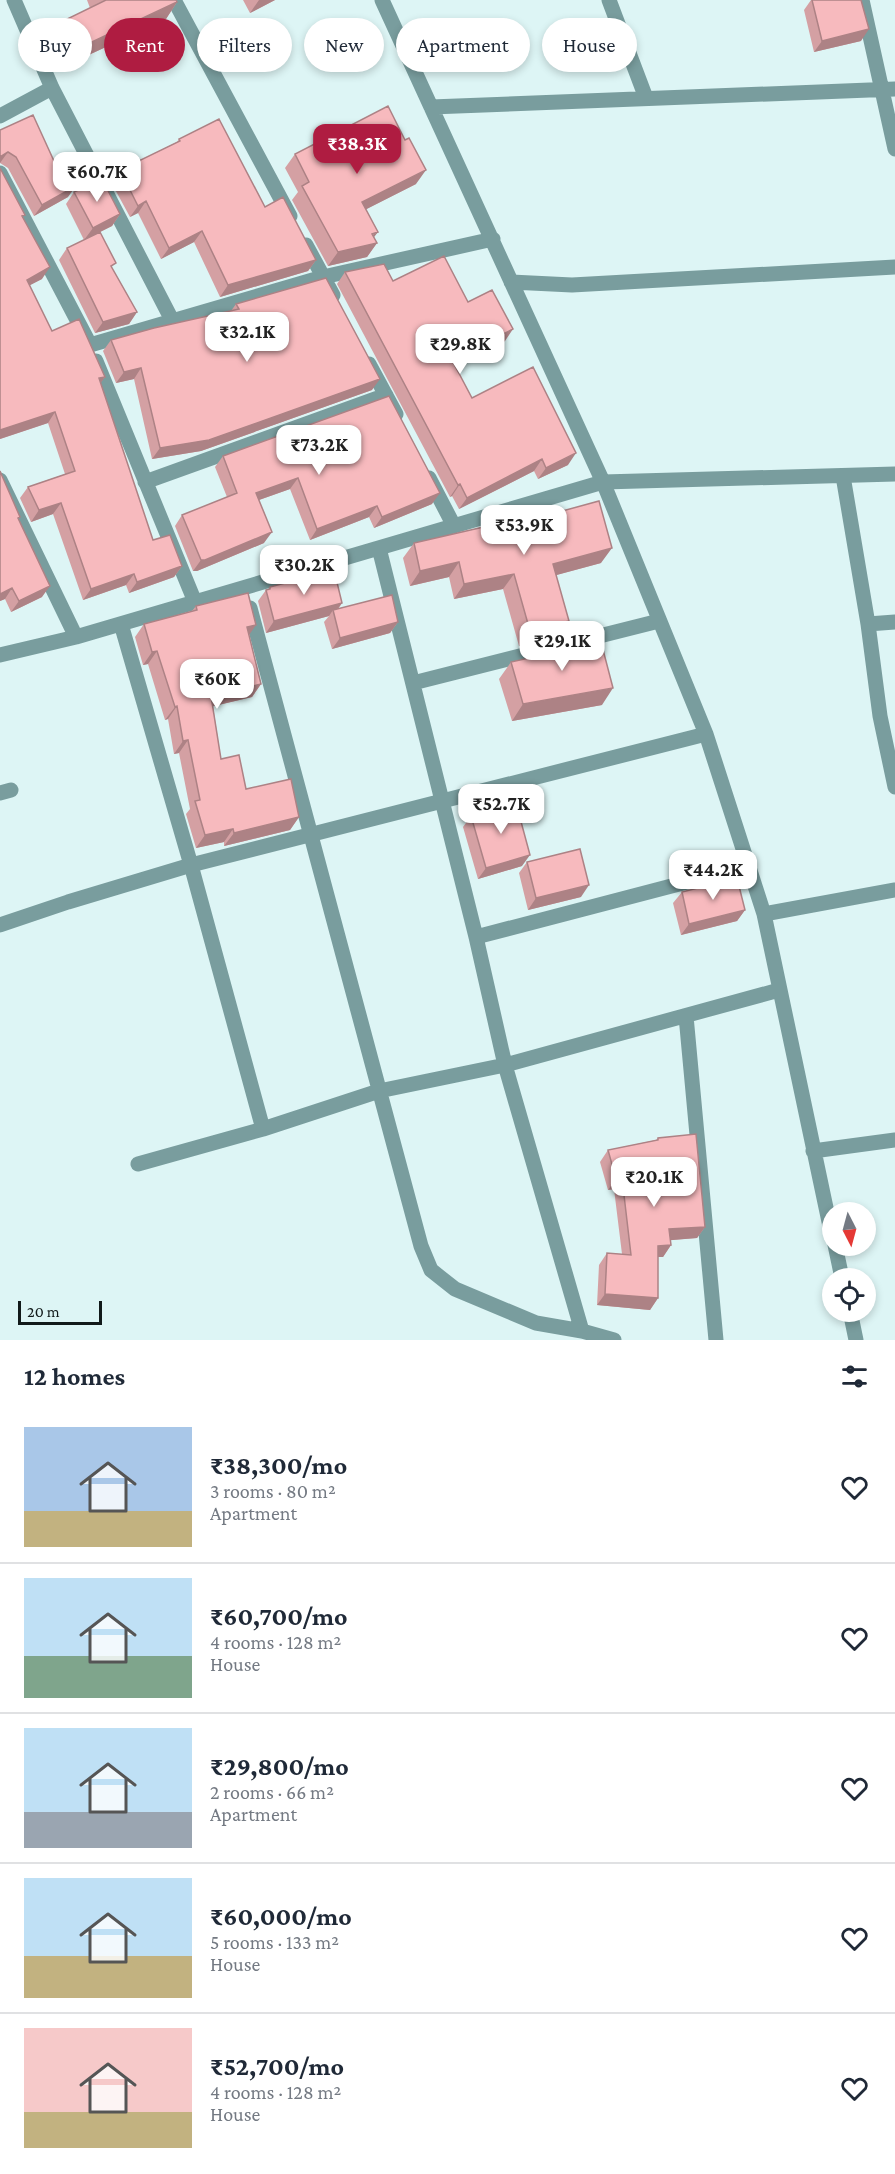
<!DOCTYPE html>
<html lang="en">
<head>
<meta charset="utf-8">
<style>
  :root { --surface:#fff; --page:#f6f6f7; --text:#1f2937; --muted:#747a83; --line:#e0e1e3; --accent:#af1c41 }
  body { margin:0; font-family:"Crimson Pro",serif; background:var(--page); color:var(--text); height:100vh; display:flex; flex-direction:column; font-size:22px; white-space:nowrap }
  * { box-sizing:border-box; margin:0 }
  p { font-size:20px; color:var(--muted) }
  .icon { flex:none; width:33px; height:33px; fill:none; stroke:currentColor; stroke-width:2; stroke-linecap:round; stroke-linejoin:round }
  .map { position:relative; height:1340px; overflow:hidden }
  .sheet { display:flex; flex-direction:column; background:var(--surface); flex:1 }
  .sheet>* { flex:none }
  .guide { position:absolute; left:18px; top:18px; width:860px; height:54px; display:flex; gap:12px }
  .needle { width:39px; rotate:174deg }
  .controls { position:absolute; left:822px; top:1202px; display:grid; gap:12px }
  .controls a { display:grid; place-items:center; width:54px; height:54px; border-radius:50%; background:var(--surface); box-shadow:0 3px 9px #0003; font-size:30px }
  .scale { position:absolute; left:18px; bottom:15px; width:84px; box-sizing:border-box; padding-left:6px; border:3px solid #111a1a; border-top:0; font-size:16px; line-height:21px; white-space:nowrap; color:#111a1a; -webkit-text-stroke:4px #ddf5f5; paint-order:stroke }
  .price { position:absolute; translate:-50% -51px; padding:0 14px; border-radius:12px; background:#fff; color:#222; font-size:20px; line-height:39px; filter:drop-shadow(0 2px 3px #0008) }
  .price::after { content:''; position:absolute; left:50%; top:36px; width:18px; height:14px; margin-left:-9px; background:inherit; clip-path:polygon(0 0,100% 0,50% 100%) }
  .price.on { background:var(--accent); color:#fff }
  ul { padding:0; list-style:none }
  li { display:flex; align-items:center; gap:18px; height:150px; padding:0 24px }
  li+li { border-top:2px solid var(--line) }
  li span { display:grid; place-items:center; flex:none; width:168px; height:120px; border-radius:0px; color:#555 }
  li>.icon { margin-inline-start:auto }
  span .icon { width:72px; height:72px; fill:#fffc; stroke-width:1 }
  li b { font-size:26px }
  h2 { display:flex; justify-content:space-between; align-items:center; height:72px; padding:0 24px; font-size:26px }
  .chip { padding:0 21px; border-radius:27px; background:var(--surface); box-shadow:0 3px 9px #0003; font-size:21px; line-height:54px }
  .chip.on { background:var(--accent); color:#fff }
  .map>svg:first-child { display:block }
</style>
</head>
<body>
<div class="map">
<svg width="895" height="1340" viewBox="0 0 895 1340">
  <rect width="100%" height="100%" fill="#ddf5f5"/>
  <g fill="none" stroke-linecap="round" stroke-linejoin="round">
    <!-- street -->
    <path stroke="#799d9e" stroke-width="15" d="M14,0l38,88 121,234
      M174,0l116,216
      M382,0l221,482 103,252 58,180 68,322
      M609,0l37,98
      M862,0l33,149
      M431,107l464,-18
      M0,116l52,-28
      M0,173l87,166
      M306,245l27,50
      M511,282l61,3 323,-18
      M90,345l233,-68 170,-38
      M96,361l99,241
      M369,364l27,50
      M843,476l25,148 12,92 15,71
      M429,478l25,48
      M0,480l76,157
      M145,482l241,-87
      M379,548l97,389 29,128 77,266
      M250,608l171,638 10,24 24,19 81,34 46,8 32,9
      M121,624l70,241 72,264
      M868,624l27,-2
      M0,655l76,-18 527,-155 292,-8
      M413,683l246,-62
      M0,793l11,-3
      M764,914l131,-24
      M0,925l68,-23 123,-37 515,-131
      M476,937l272,-71
      M686,1016l30,324
      M813,1151l82,-11
      M138,1164l125,-35 116,-38 126,-26 274,-75
      M835,1245l7,33
      M850,1311l6,29"/>
  </g>
  <!-- wall -->
  <path fill="#d4a0a3" d="M87,0h89l1,2 -11,17 -101,47 -14,-29 12,-16 27,-13z
    M243,0h32l-25,13z
    M811,0h50v41l-47,11 -10,-42z
    M0,130l68,67 -34,19 -26,-48 -8,-5z
    M179,139l86,68 51,53 -8,11 -88,26 -26,-55 -33,17 -23,-46 -8,4 -19,-35 9,-12 57,-28z
    M295,154l121,30 -50,25 8,28 3,6 -10,14 -39,9 -36,-66 6,-8 -13,-24z
    M0,168l23,49 19,62 -13,6 23,46 53,46 -5,6 53,157 29,26 -8,11 -45,16 -3,-8 -43,15 -30,-86 -22,8 -11,-24 8,-11 37,-13 -17,-51 -48,16z
    M74,192l46,22 -8,12 -12,6 12,36 25,44 -8,12 -34,9 -36,-73 8,-12 17,-8 -18,-36z
    M345,272l48,9 75,21 37,39 -50,25 17,32 96,67 -30,14 -4,-8 -75,38 -7,-13 -2,1 -113,-213z
    M236,304l136,86 -171,61 -49,8 -18,-80 -18,4 -13,-32 8,-11 120,-29z
    M223,456l209,48 -58,24 -5,-11 -59,23 -20,-51 -31,11 5,43 -67,28h-4l-18,-45 7,-11 45,-18 -12,-30z
    M0,471l18,48 24,78 -31,15 -6,-13 -5,2z
    M489,531l112,32 -45,12 13,46 -11,15 -39,10 -16,-57 -49,10 -5,-22 -39,9 -7,-28 11,-15z
    M270,587l72,16 -4,6 60,13 -8,11 -58,16 -8,-27 5,-6 -63,17 -8,-32 8,-11 2,-1z
    M196,606l53,29 12,49 -9,13 -39,9 8,53 25,30 53,28 -9,13 -66,16v-4l-28,6 -10,-34 4,-5 -11,-56 -5,1 -6,-35 -3,1 -17,-56 -5,1 -8,-28 9,-13 48,-13z
    M578,647l24,58 -90,16 -13,-42 12,-17 18,-4 7,-10z
    M471,816l51,50 -44,13 -15,-52z
    M527,862l54,35 -53,13 -9,-37z
    M682,892l63,18 -8,11 -56,14 -8,-32z
    M658,1138l47,89 -8,11 -27,2 1,5 -8,12h-5v41l-8,12 -53,-5 2,-40 8,-12 15,1 -8,-65 -6,1 -8,-28 8,-12 48,-10z"/>
  <!-- shaded-wall -->
  <path fill="#ad8285" d="M259,0h16l-25,13z
    M177,2l-11,17 -101,47 12,-17z
    M869,29l-8,12 -47,11 8,-11z
    M8,152l-8,11v-6z
    M426,170l-10,14 -63,32 9,-14z
    M76,186l-8,11 -34,19 8,-11z
    M146,201l-8,12 -8,4 8,-11z
    M120,214l-8,12 -28,14 9,-12z
    M202,231l-8,11 -33,17 8,-11z
    M378,232l-10,13 9,-2 -10,14 -39,9 10,-14z
    M316,260l-8,11 -88,26 8,-12z
    M50,267l-8,12 -23,12 8,-11z
    M137,312l-8,12 -34,9 8,-11z
    M513,329l-8,12 -61,30 8,-11z
    M141,368l-7,11 -18,4 8,-11z
    M105,377l-8,11 2,-10z
    M380,379l-8,11 -171,61 -49,8 8,-11z
    M55,412l-7,11 -48,16v-9z
    M576,453l-8,12 -30,14 8,-11z
    M542,459l-8,12 -75,38 8,-11z
    M298,478l-8,11 -42,15 8,-11z
    M460,484l-8,12 -2,1 8,-12z
    M440,493l-8,11 -58,24 8,-11z
    M61,503l-8,11 -22,8 8,-12z
    M377,506l-8,11 -59,23 7,-11z
    M272,532l-8,11 -67,28h-4l8,-11z
    M612,548l-11,15 -59,16 11,-15z
    M459,562l-10,15 -39,9 10,-15z
    M182,566l-8,11 -45,16 8,-11z
    M134,574l-8,11 -43,15 8,-11z
    M514,574l-11,15 -49,10 10,-15z
    M50,586l-8,11 -31,15 8,-11z
    M12,588l-7,11 -5,2v-7z
    M342,603l-8,11 -1,-4 -4,6 -63,17 8,-12z
    M569,621l-11,15 -39,10 11,-15z
    M398,622l-8,11 -58,16 8,-11z
    M256,625l-9,13v-11z
    M157,651l-9,13 -5,1 9,-13z
    M261,684l-9,13 -50,12 9,-13z
    M613,688l-11,17 -90,16 11,-17z
    M177,706l-9,13 -3,1 10,-13z
    M188,740l-9,13 -5,1 9,-13z
    M299,817l-9,13 -66,16 10,-13z
    M233,829l-9,13 -28,6 9,-13z
    M530,855l-8,11 -44,13 8,-11z
    M589,885l-8,12 -53,13 8,-12z
    M745,910l-8,11 -56,14 8,-11z
    M622,1178l-8,11 -6,1 8,-11z
    M705,1227l-8,11 -36,3 8,-12z
    M671,1245l-8,12h-13l8,-11z
    M605,1294l53,4 -8,12 -53,-5z"/>
  <!-- building -->
  <path fill="#f7babe" stroke="#ad8285" stroke-width="1.5" d="M106,0h70l1,2 -100,47 -14,-28z
    M812,0h49l8,29 -47,12z
    M388,106l17,34 4,-2 17,32 -64,32 16,30 -6,2 5,9 -39,9 -36,-66 7,-4 -14,-28z
    M33,115l21,46 6,-3 16,28 -34,19 -26,-48 -8,-5 -8,5v-27z
    M219,119l46,88 18,-10 33,63 -88,25 -26,-54 -33,17 -23,-47 -8,5 -18,-36 60,-29 -1,-2z
    M0,168l25,47 -3,1 28,51 -23,13 25,51 27,-12 26,58 -6,1 54,162 17,-5 12,31 -45,16 -3,-8 -43,15 -30,-86 -22,7 -11,-23 47,-16 -20,-59 -55,18z
    M102,179l18,35 -27,14 -19,-36z
    M100,232l16,31 -5,3 26,46 -34,10 -36,-74z
    M444,256l24,46 24,-12 21,39 -61,31 20,38 61,-31 43,86 -30,15 -4,-9 -75,39 -7,-14 -2,1 -113,-213 39,-8 9,17z
    M326,278l54,101 -171,61 -49,8 -19,-80 -17,4 -13,-32 43,-12 85,-19 -3,-5z
    M389,396l51,97 -58,24 -5,-11 -60,23 -19,-51 -42,15 16,39 -67,28h-4l-19,-45 55,-22 -14,-37z
    M0,471l20,46 -2,1 32,68 -31,15 -7,-13 -12,6z
    M599,501l13,47 -59,16 16,57 -39,10 -16,-57 -50,10 -5,-22 -39,9 -6,-28 74,-17 1,5z
    M334,570l8,33 -68,18 -8,-31 4,-1v-2z
    M248,593l8,32 -9,2 14,57 -50,12 10,63 18,-4 7,34 45,-10 8,38 -65,16 -1,-4 -28,6 -10,-34 5,-1 -12,-60 -5,1 -6,-35 -2,1 -18,-56 -5,1 -8,-28 53,-14 -1,-4z
    M392,595l6,27 -58,16 -7,-28z
    M575,638l3,9 23,-5 12,46 -90,16 -12,-42 27,-6 -2,-8z
    M516,803l14,52 -44,13 -15,-52z
    M580,849l9,36 -53,13 -9,-36z
    M737,878l8,32 -56,14 -7,-32z
    M696,1134l9,93 -36,2 2,16 -13,1v52l-53,-4 2,-41 24,2 -9,-77 -6,1 -8,-29 50,-10v-2z"/>
</svg>
<div class="controls">
<a><svg class="needle" viewBox="-14 -14 28 28"><path d="M0-13l5 13h-10z" fill="#e53935"/><path d="M0 13l5-13h-10z" fill="#747a83"/></svg></a>
<a><svg class="icon" aria-label="locate" viewBox="0 0 24 24"><circle cx="12" cy="12" r="6"/><path d="M12 2v4M12 18v4M2 12h4M18 12h4"/></svg></a>
</div>
<div class="scale">20 m</div>
<b class="price on" style="left:357px;top:175px">₹38.3K</b>
<b class="price" style="left:97px;top:203px">₹60.7K</b>
<b class="price" style="left:247px;top:363px">₹32.1K</b>
<b class="price" style="left:460px;top:375px">₹29.8K</b>
<b class="price" style="left:319px;top:476px">₹73.2K</b>
<b class="price" style="left:524px;top:556px">₹53.9K</b>
<b class="price" style="left:304px;top:596px">₹30.2K</b>
<b class="price" style="left:562px;top:672px">₹29.1K</b>
<b class="price" style="left:217px;top:710px">₹60K</b>
<b class="price" style="left:501px;top:835px">₹52.7K</b>
<b class="price" style="left:713px;top:901px">₹44.2K</b>
<b class="price" style="left:654px;top:1208px">₹20.1K</b>
<div class="guide">
<a class="chip">Buy</a>
<a class="chip on">Rent</a>
<a class="chip">Filters</a>
<a class="chip">New</a>
<a class="chip">Apartment</a>
<a class="chip">House</a>
</div>
</div>
<section class="sheet">
<h2>12 homes<svg class="icon" aria-label="filters" viewBox="0 0 24 24"><path d="M4 7h16M4 17h16"/><circle cx="9" cy="7" r="2"/><circle cx="15" cy="17" r="2"/></svg></h2>
<ul>
<li><span style="background:linear-gradient(#a9c7e8 70%,#c2b280 0)"><svg class="icon" aria-label="home" viewBox="0 0 24 24"><path d="M3 11l9-7 9 7M6 9v11h12V9"/></svg></span><div><b>₹38,300/mo</b><p>3 rooms · 80 m²</p><p>Apartment</p></div><svg class="icon" aria-label="heart" viewBox="0 0 24 24"><path d="M12 20l-8-8c-3-5 5-10 8-4 3-6 11-1 8 4z"/></svg></li>
<li><span style="background:linear-gradient(#bfe0f5 65%,#7fa58c 0)"><svg class="icon" aria-label="home" viewBox="0 0 24 24"><path d="M3 11l9-7 9 7M6 9v11h12V9"/></svg></span><div><b>₹60,700/mo</b><p>4 rooms · 128 m²</p><p>House</p></div><svg class="icon" aria-label="heart" viewBox="0 0 24 24"><path d="M12 20l-8-8c-3-5 5-10 8-4 3-6 11-1 8 4z"/></svg></li>
<li><span style="background:linear-gradient(#bfe0f5 70%,#9aa5b1 0)"><svg class="icon" aria-label="home" viewBox="0 0 24 24"><path d="M3 11l9-7 9 7M6 9v11h12V9"/></svg></span><div><b>₹29,800/mo</b><p>2 rooms · 66 m²</p><p>Apartment</p></div><svg class="icon" aria-label="heart" viewBox="0 0 24 24"><path d="M12 20l-8-8c-3-5 5-10 8-4 3-6 11-1 8 4z"/></svg></li>
<li><span style="background:linear-gradient(#bfe0f5 65%,#c2b280 0)"><svg class="icon" aria-label="home" viewBox="0 0 24 24"><path d="M3 11l9-7 9 7M6 9v11h12V9"/></svg></span><div><b>₹60,000/mo</b><p>5 rooms · 133 m²</p><p>House</p></div><svg class="icon" aria-label="heart" viewBox="0 0 24 24"><path d="M12 20l-8-8c-3-5 5-10 8-4 3-6 11-1 8 4z"/></svg></li>
<li><span style="background:linear-gradient(#f6c9c9 70%,#c2b280 0)"><svg class="icon" aria-label="home" viewBox="0 0 24 24"><path d="M3 11l9-7 9 7M6 9v11h12V9"/></svg></span><div><b>₹52,700/mo</b><p>4 rooms · 128 m²</p><p>House</p></div><svg class="icon" aria-label="heart" viewBox="0 0 24 24"><path d="M12 20l-8-8c-3-5 5-10 8-4 3-6 11-1 8 4z"/></svg></li>
</ul>
</section>
</body>
</html>
